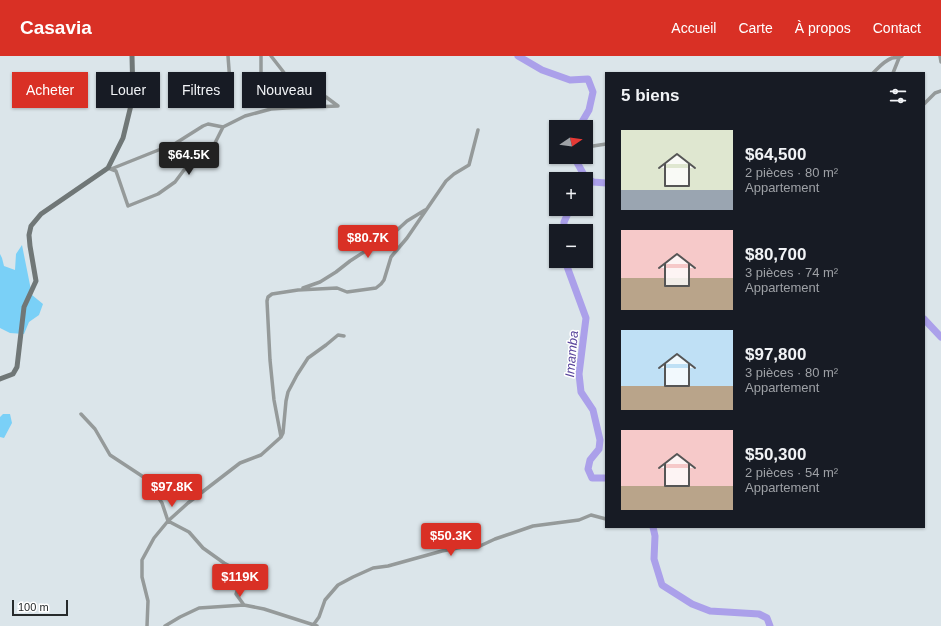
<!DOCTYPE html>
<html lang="fr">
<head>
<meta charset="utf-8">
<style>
  :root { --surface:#171b24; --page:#242831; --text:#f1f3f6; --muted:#9ea1a6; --accent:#d93025 }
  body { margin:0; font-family:Helvetica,sans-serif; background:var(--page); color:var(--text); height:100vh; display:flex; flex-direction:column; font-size:15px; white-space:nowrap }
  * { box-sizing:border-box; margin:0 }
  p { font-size:13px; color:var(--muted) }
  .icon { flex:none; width:22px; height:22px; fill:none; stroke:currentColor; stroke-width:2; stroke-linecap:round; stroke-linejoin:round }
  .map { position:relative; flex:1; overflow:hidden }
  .side { position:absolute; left:605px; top:16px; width:320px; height:456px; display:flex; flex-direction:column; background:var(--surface); border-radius:0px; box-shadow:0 1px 3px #0004 }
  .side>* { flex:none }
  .hud { position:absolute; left:12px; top:16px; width:380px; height:36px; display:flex; gap:8px }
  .needle { width:26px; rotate:77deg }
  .fabs { position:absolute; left:549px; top:64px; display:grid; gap:8px }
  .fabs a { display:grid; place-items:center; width:44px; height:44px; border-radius:0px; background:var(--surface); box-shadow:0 1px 3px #0004; font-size:20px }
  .scale { position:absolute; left:12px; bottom:10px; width:56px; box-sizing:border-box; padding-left:4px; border:2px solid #272b2c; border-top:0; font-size:11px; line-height:14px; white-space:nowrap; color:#272b2c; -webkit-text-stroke:3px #fff; paint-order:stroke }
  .price { position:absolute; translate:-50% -34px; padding:0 9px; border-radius:4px; background:var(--accent); color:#fff; font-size:13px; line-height:26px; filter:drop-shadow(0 1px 2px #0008) }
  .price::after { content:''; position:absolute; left:50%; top:24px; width:12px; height:9px; margin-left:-6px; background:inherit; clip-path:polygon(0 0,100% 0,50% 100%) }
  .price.current { background:#222; color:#fff }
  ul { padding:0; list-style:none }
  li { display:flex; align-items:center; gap:12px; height:100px; padding:0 16px }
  li span { display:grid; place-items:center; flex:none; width:112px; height:80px; border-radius:0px; color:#555 }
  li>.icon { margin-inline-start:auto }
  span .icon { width:48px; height:48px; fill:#fffc; stroke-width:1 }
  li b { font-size:17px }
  h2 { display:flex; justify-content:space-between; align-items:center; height:48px; padding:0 16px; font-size:17px }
  .tag { padding:0 14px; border-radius:0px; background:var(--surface); box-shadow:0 1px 3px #0004; font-size:14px; line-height:36px }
  .tag.current { background:var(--accent); color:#fff }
  header { display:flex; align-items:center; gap:24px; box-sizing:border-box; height:56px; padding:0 20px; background:var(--accent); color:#fff }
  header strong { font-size:19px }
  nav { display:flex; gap:22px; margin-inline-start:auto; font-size:14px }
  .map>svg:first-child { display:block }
</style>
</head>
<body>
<header>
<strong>Casavia</strong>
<nav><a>Accueil</a><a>Carte</a><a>À propos</a><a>Contact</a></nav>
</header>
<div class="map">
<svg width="941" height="570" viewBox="0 0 941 570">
  <rect width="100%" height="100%" fill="#dbe5ea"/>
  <!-- green -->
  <path fill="#7ad0f7" d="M22,189l10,50 11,9 -4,11 -10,7 -5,12 -14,-1 -10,-5v-74l2,4 2,8 11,4 1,-16z
    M3,358h7l2,9 -8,15 -4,-1v-20z"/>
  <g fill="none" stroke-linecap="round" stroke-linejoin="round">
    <!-- river -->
    <path stroke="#aba0ea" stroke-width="7" d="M518,0l24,14 28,10 18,-1 5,13 -4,18 -10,17
      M574,101l10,18 -2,4
      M584,119l9,7 13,1
      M564,175v-9l6,-13
      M565,205l21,57 -7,56 2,18 12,18 7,30 -1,9 -9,11 -2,9 4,9h14
      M924,263l17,18
      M653,471l2,9 -1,23 8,26 30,19 18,7 49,3 8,4 3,8"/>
    <!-- street -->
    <path stroke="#959a9a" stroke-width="3.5" d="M228,0l3,40
      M261,0v29
      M940,0l1,6
      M873,17c6,-6 11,-12 19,-15 4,-1 7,0 10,-2
      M893,17l6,-15
      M924,48l11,-11 6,-2
      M593,90l13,-2
      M108,112l8,3 12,35 30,-12 17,-12 9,-12 28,-21 11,-22 22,-11 26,-7 15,-1 52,-2 -12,-9 -16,-3 -14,-6 -25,-32
      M111,113l65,-26 27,-17 5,-2 15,3
      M303,232l17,-6 16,-10 14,-11 45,-29 12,-11 18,-11
      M81,358l14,15 15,26 35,23 17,25 6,18 21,11 14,16 21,15 15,8 1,12 -4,11 8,11
      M281,381l-7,-37 -4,-40 -3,-59 1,-4 4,-3 26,-4 39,-2 10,4 29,-4 5,-4 3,-4 7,-23 16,-19 39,-57 8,-7 15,-9 9,-35
      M314,568l5,-7 6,-17 13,-15 15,-8 20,-9 15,-2 54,-15 26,-5h12l15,-7 38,-13 46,-6 12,-5 15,4
      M147,570l1,-25 -6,-24v-17l12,-22 14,-17 20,-18 52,-40 21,-8 20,-18 2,-4 3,-32 2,-9 9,-17 11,-17 18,-13 12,-10 6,1
      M165,570l15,-9 19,-9 45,-3 20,4 53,17"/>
    <!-- secondary -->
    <path stroke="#707777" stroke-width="5" d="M0,323l13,-5 4,-7 7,-60 12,-26 -6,-35 -1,-11 2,-9 10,-12 67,-46 15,-30 10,-41 -1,-41"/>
  </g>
  <g text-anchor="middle" stroke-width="3" stroke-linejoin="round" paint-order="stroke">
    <!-- water labels -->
    <g font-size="13" font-style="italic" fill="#58449b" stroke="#fff">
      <text transform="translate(571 298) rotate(-85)" y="5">Imamba</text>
    </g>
  </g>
</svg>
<div class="fabs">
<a><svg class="needle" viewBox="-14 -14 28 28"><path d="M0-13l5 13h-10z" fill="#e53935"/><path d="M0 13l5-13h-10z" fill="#9ea1a6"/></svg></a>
<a>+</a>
<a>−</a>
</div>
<div class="scale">100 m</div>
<b class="price current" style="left:189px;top:120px">$64.5K</b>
<b class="price" style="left:368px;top:203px">$80.7K</b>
<b class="price" style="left:172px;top:452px">$97.8K</b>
<b class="price" style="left:451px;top:501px">$50.3K</b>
<b class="price" style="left:240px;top:542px">$119K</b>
<div class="hud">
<a class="tag current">Acheter</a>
<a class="tag">Louer</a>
<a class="tag">Filtres</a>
<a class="tag">Nouveau</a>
</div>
<section class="side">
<h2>5 biens<svg class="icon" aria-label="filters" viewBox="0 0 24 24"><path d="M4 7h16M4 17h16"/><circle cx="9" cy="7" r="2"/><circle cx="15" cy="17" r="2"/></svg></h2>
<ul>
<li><span style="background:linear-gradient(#dfe7d0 75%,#9aa5b1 0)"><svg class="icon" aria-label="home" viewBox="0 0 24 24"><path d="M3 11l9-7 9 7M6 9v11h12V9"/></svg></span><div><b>$64,500</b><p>2 pièces · 80 m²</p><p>Appartement</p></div></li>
<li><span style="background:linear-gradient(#f6c9c9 60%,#b9a48a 0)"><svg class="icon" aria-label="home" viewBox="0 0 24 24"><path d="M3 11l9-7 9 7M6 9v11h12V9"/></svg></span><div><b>$80,700</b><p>3 pièces · 74 m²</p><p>Appartement</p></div></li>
<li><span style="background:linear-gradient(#bfe0f5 70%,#b9a48a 0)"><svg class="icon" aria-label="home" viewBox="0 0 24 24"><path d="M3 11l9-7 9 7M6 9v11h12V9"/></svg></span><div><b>$97,800</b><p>3 pièces · 80 m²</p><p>Appartement</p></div></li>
<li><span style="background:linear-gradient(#f6c9c9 70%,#b9a48a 0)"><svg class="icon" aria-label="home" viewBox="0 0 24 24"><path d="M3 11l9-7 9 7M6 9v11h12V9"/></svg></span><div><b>$50,300</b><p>2 pièces · 54 m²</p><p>Appartement</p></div></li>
</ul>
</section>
</div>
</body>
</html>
